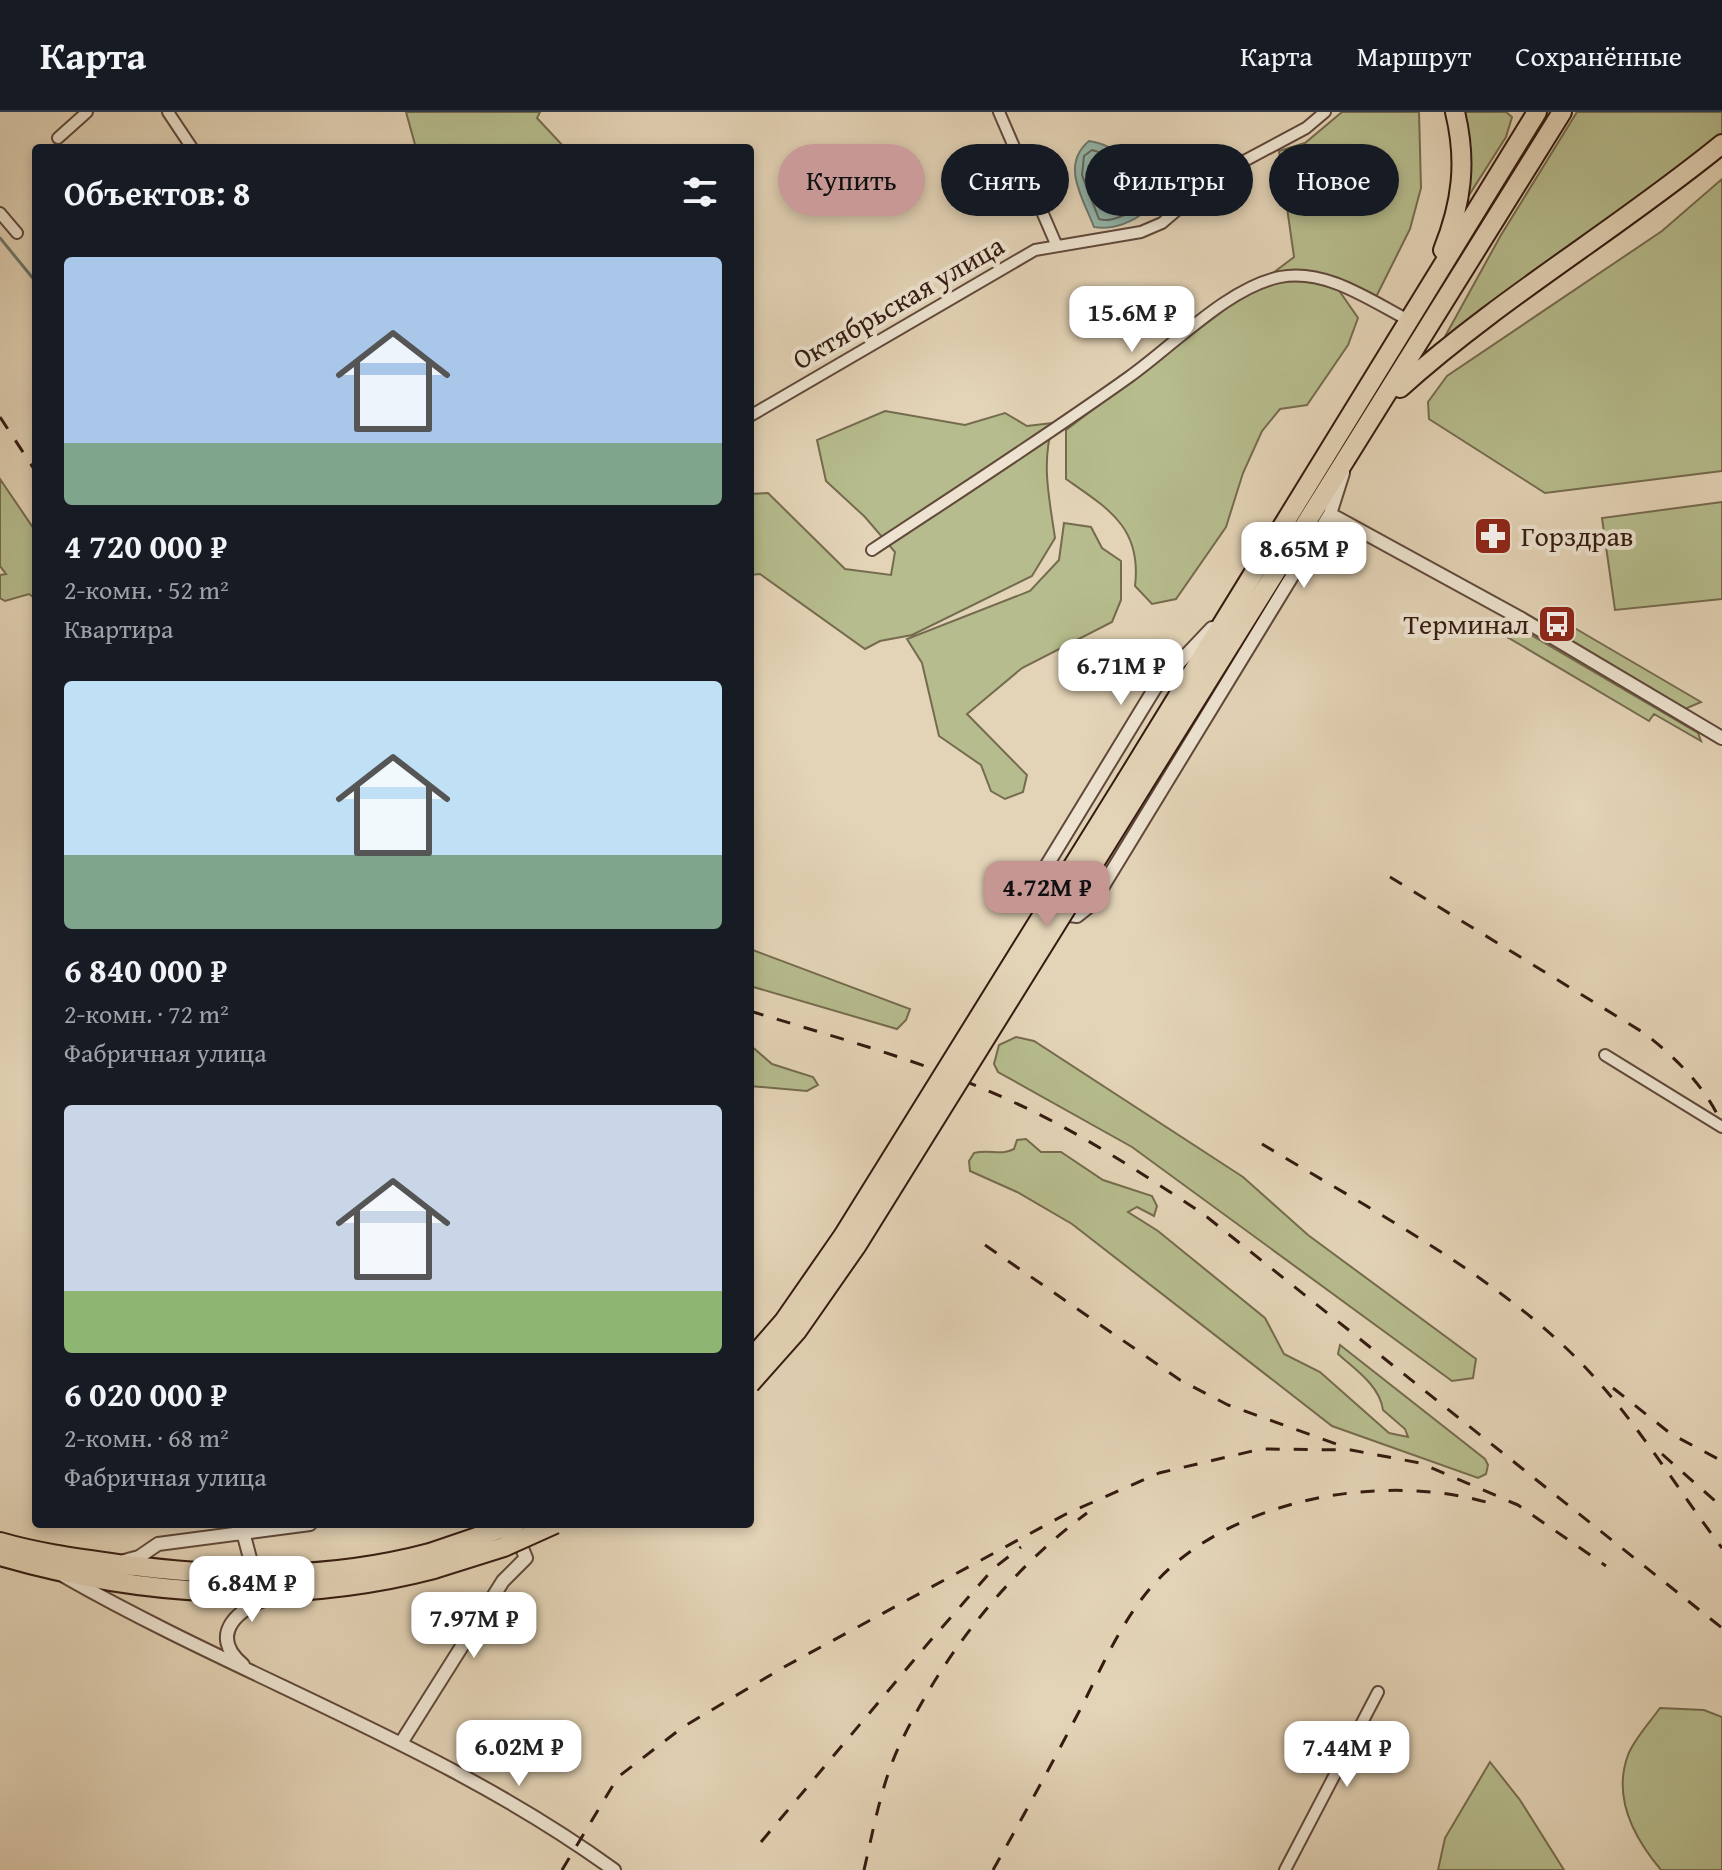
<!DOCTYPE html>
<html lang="ru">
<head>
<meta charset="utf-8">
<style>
  :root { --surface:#171b24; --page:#20242c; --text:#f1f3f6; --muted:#9ea1a6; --line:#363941; --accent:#c59692 }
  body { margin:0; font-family:"Gentium Book Plus",serif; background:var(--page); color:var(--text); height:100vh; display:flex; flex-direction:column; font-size:30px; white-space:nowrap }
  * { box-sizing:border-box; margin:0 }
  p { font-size:26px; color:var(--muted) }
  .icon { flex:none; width:44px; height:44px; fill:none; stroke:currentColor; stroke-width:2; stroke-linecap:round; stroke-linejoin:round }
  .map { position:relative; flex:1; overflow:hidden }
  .details { position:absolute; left:32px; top:32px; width:722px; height:1384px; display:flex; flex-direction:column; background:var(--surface); border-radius:8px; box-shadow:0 4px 12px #0003 }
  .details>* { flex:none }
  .guide { position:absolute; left:778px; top:32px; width:760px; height:72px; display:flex; gap:16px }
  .price { position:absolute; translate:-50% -68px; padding:0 18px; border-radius:16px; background:#fff; color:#222; font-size:26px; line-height:52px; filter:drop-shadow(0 2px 4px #0008) }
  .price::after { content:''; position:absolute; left:50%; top:48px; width:24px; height:18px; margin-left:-12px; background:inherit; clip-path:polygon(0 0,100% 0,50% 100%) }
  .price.active { background:var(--accent); color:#111 }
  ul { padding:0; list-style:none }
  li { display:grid; align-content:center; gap:16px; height:424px; padding:0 32px }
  li span { display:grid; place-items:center; height:248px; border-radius:8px; color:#555 }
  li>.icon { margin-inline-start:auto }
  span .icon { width:144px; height:144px; fill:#fffc; stroke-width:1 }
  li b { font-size:34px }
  h2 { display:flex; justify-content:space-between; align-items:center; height:96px; padding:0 32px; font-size:34px }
  .pill { padding:0 28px; border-radius:36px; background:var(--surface); box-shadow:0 4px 12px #0003; font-size:28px; line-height:72px }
  .pill.active { background:var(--accent); color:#111 }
  header { display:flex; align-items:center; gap:48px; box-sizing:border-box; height:112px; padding:0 40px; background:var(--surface); border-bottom:2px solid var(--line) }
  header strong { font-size:38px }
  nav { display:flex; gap:44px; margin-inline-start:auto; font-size:28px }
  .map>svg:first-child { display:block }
</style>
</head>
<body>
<header>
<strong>Карта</strong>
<nav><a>Карта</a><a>Маршрут</a><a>Сохранённые</a></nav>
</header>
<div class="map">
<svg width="1722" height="1758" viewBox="0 0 1722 1758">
  <rect width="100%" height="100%" fill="#e4d4b7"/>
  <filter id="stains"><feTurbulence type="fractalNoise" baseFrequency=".0025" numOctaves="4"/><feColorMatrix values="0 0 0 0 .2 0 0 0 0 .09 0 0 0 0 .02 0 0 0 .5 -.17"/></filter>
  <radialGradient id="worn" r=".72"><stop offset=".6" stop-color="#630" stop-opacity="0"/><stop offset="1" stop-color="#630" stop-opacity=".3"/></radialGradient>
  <!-- green -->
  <path fill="#b6bc8d" stroke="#756b4e" stroke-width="2" d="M406,0h134l-3,6 28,30h-149z
    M1342,0h77l2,76 -11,41 -35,70 -44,-20 27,39 -10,27 -41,60 -27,4 -18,22 -19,42 -17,54 -50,72 -24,5 -17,-18c7,-58 -26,-77 -69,-107v-49l228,-173 -15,-106 26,-8z
    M1463,0h43l6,5 -6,20 -42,66z
    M1577,0h145v23l-280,207 59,-107z
    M1722,67v292l-177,22 -116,-74 -1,-17 19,-26 215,-145z
    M885,299l80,14 40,-12 22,13 26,-3c-12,41 -4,73 2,115l-23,38 -120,59 -32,6 -15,8 -105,-75 -10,1v-81l18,-1 77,76 46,6 4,-23 -30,-35 -39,-36 -9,-41z
    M0,367l36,53v67l-7,-5 -24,7 -5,-3v-23l6,-1 -6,-8z
    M1722,390v97l-107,11 -13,-92z
    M1064,411l27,4 11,21 19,13v39l-9,22 -90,46 -55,46 60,61 -4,17 -18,7 -14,-8 -10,-26 -42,-29 -17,-73 -15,-24 123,-48 29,-31z
    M1566,511l135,79 -16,7 -120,-70 -3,-10z
    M1499,515l8,5 3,-4h9l179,105 3,8 -47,-27 -5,7 -152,-90z
    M750,837l160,60 -4,11 -9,9 -147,-43z
    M1016,925l18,4 209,136 65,58 168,124 -3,19 -21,3 -320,-234 -134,-75 -4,-8 5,-19z
    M750,933l22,19 41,13 5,8 -11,6 -57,-5z
    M1026,1027l15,13h20l42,28 49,16 5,10 -3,10 -17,-9 -9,5 30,19 107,87 19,36 36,18 69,61 19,4 -3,-8 -22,-19c-3,-24 -28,-41 -45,-56l2,-9 145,114 3,6 -2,9 -8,4 -146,-52 -260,-202 -55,-32 -47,-21 -1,-10 5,-8c15,-4 27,3 40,-4l3,-9z
    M1660,1596l44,2 18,7v153h-61c-27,-32 -49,-72 -33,-115 6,-16 22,-33 32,-47z
    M1490,1650l30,38 44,70h-126l7,-32z"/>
  <!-- water -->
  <path fill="#95b8ad" stroke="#6e796e" stroke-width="2" d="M1089,29c28,4 40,21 59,42l-3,29c-15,11 -33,18 -51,15 -11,-29 -34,-62 -5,-86z"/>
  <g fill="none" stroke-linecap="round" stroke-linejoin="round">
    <!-- shore -->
    <path stroke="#64695e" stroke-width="2" d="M1092,38l22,7 25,29 -1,20c-8,8 -28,17 -39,13l-17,-44 2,-19z
      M1096,48l12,5 21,25 -1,12 -22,5 -14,-35z"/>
    <!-- stream -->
    <path stroke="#6e796e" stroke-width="3" d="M0,126l36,44"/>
    <defs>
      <path id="minor" d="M168,0l24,36
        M999,0l57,132
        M58,26l29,-26
        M0,101l17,20
        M750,304l285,-166 106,-18 21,-9 56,-48 88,-47 19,-16
        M872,438c86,-57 173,-113 257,-173 44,-31 98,-89 151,-100 46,-9 91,24 130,44
        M1605,943l117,72
        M1285,1758l93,-178"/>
      <path id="tertiary" d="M1330,402l190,104 202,120
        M1212,516l-57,60 -116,190 1,20 15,15 22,3 15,-12 238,-390 13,-41
        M243,1420l8,30 16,8
        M124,1449l15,-4 19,-13 152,-20
        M64,1464c180,103 381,171 550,294
        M243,1553c-37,-31 -3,-58 29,-68
        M401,1631l102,-162 23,-23 -9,-22"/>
      <path id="trunk" d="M1443,138c19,-47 24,-89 12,-138
        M1400,276c100,-90 218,-159 322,-244
        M1127,667l410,-667
        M1141,676l421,-676
        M0,1430c41,12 84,17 126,23 104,13 202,15 304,-12
        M0,1444c141,41 292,50 434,13"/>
    </defs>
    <!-- minor casing -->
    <use href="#minor" stroke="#60483a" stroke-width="14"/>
    <!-- tertiary casing -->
    <use href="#tertiary" stroke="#60483a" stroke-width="16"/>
    <!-- trunk casing -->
    <use href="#trunk" stroke="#341a10" stroke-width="22"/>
    <!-- minor -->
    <use href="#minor" stroke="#ede3d0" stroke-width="10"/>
    <!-- tertiary -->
    <use href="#tertiary" stroke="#ede3d0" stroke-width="12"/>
    <!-- trunk -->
    <use href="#trunk" stroke="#e4d4b7" stroke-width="18"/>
    <!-- rail -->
    <path stroke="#341a10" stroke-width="3" stroke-dasharray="14 14" stroke-linecap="butt" d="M0,305l36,55
      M1390,765l254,156c32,25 61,53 78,91
      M750,899c88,27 177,51 261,90 67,30 130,72 191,112l520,415
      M1262,1032c104,63 236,132 320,220 53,55 94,123 140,184
      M985,1133l195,135 48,25 108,39
      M1613,1276l58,46 51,27
      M1662,1342l60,53
      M761,1730l169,-201 64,-73 27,-21
      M562,1758l56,-93 65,-50 101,-60 282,-153 93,-41 102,-24 90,1 69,13 98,42 88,61
      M864,1758c10,-43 18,-90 38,-130 43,-88 107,-169 185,-227
      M993,1758c31,-55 61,-110 90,-166 20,-40 41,-87 71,-120 79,-88 237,-114 345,-78"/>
    <defs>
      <path id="trunk-bridge" d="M750,1248l34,-39 59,-85 284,-457
        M750,1272l47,-53 60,-86 284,-457
        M430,1441l85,-29
        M434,1457l70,-22 51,-23"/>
    </defs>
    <!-- trunk-bridge casing -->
    <use href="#trunk-bridge" stroke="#341a10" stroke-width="22" stroke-linecap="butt"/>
    <!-- trunk-bridge -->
    <use href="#trunk-bridge" stroke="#e4d4b7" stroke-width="18"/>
  </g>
  <!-- icons -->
  <defs>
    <symbol id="pharmacy-square" viewBox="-11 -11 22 22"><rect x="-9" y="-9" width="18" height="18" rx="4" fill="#8f2418" stroke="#ede3d0"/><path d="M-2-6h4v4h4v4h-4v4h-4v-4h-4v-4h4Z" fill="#fff"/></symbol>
    <symbol id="bus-square" viewBox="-11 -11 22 22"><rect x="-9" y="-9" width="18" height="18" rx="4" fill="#8f2418" stroke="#ede3d0"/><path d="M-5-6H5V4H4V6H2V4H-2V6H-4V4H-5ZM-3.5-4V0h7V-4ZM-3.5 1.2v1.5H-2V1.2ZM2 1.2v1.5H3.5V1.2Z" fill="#fff"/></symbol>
  </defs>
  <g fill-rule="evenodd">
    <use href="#pharmacy-square" x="1471" y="402" width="44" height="44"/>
    <use href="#bus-square" x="1535" y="490" width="44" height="44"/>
  </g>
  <g text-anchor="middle" stroke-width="8" stroke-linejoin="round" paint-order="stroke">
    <!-- street labels -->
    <g font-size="28" fill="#341a10" stroke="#ede3d0">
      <text transform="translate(898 190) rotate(-30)" y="10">Октябрьская улица</text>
    </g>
    <!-- poi labels -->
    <g font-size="28" fill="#341a10" stroke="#ede3d0" text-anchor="start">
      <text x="1521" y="434">Горздрав</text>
      <text x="1529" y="522" text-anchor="end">Терминал</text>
    </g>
  </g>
  <rect width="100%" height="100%" filter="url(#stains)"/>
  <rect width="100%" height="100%" fill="url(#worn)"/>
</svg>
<b class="price" style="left:1132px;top:242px">15.6M ₽</b>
<b class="price" style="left:1304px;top:478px">8.65M ₽</b>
<b class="price" style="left:1121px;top:595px">6.71M ₽</b>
<b class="price active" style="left:1047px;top:817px">4.72M ₽</b>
<b class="price" style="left:252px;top:1512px">6.84M ₽</b>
<b class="price" style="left:474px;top:1548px">7.97M ₽</b>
<b class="price" style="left:519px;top:1676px">6.02M ₽</b>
<b class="price" style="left:1347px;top:1677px">7.44M ₽</b>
<div class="guide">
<a class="pill active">Купить</a>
<a class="pill">Снять</a>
<a class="pill">Фильтры</a>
<a class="pill">Новое</a>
</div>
<section class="details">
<h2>Объектов: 8<svg class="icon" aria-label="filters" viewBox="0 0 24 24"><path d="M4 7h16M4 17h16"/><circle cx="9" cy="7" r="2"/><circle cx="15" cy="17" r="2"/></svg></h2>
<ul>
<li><span style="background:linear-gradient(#a9c7e8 75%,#7fa58c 0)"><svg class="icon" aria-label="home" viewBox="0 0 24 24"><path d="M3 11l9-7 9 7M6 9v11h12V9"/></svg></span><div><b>4 720 000 ₽</b><p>2-комн. · 52 m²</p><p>Квартира</p></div></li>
<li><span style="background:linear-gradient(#bfe0f5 70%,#7fa58c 0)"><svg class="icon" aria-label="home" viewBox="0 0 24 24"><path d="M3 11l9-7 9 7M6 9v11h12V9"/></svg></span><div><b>6 840 000 ₽</b><p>2-комн. · 72 m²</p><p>Фабричная улица</p></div></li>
<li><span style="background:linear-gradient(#c9d6e8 75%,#8fb573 0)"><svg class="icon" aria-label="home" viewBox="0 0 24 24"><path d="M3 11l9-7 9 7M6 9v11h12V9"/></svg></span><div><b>6 020 000 ₽</b><p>2-комн. · 68 m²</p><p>Фабричная улица</p></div></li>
</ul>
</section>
</div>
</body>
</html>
